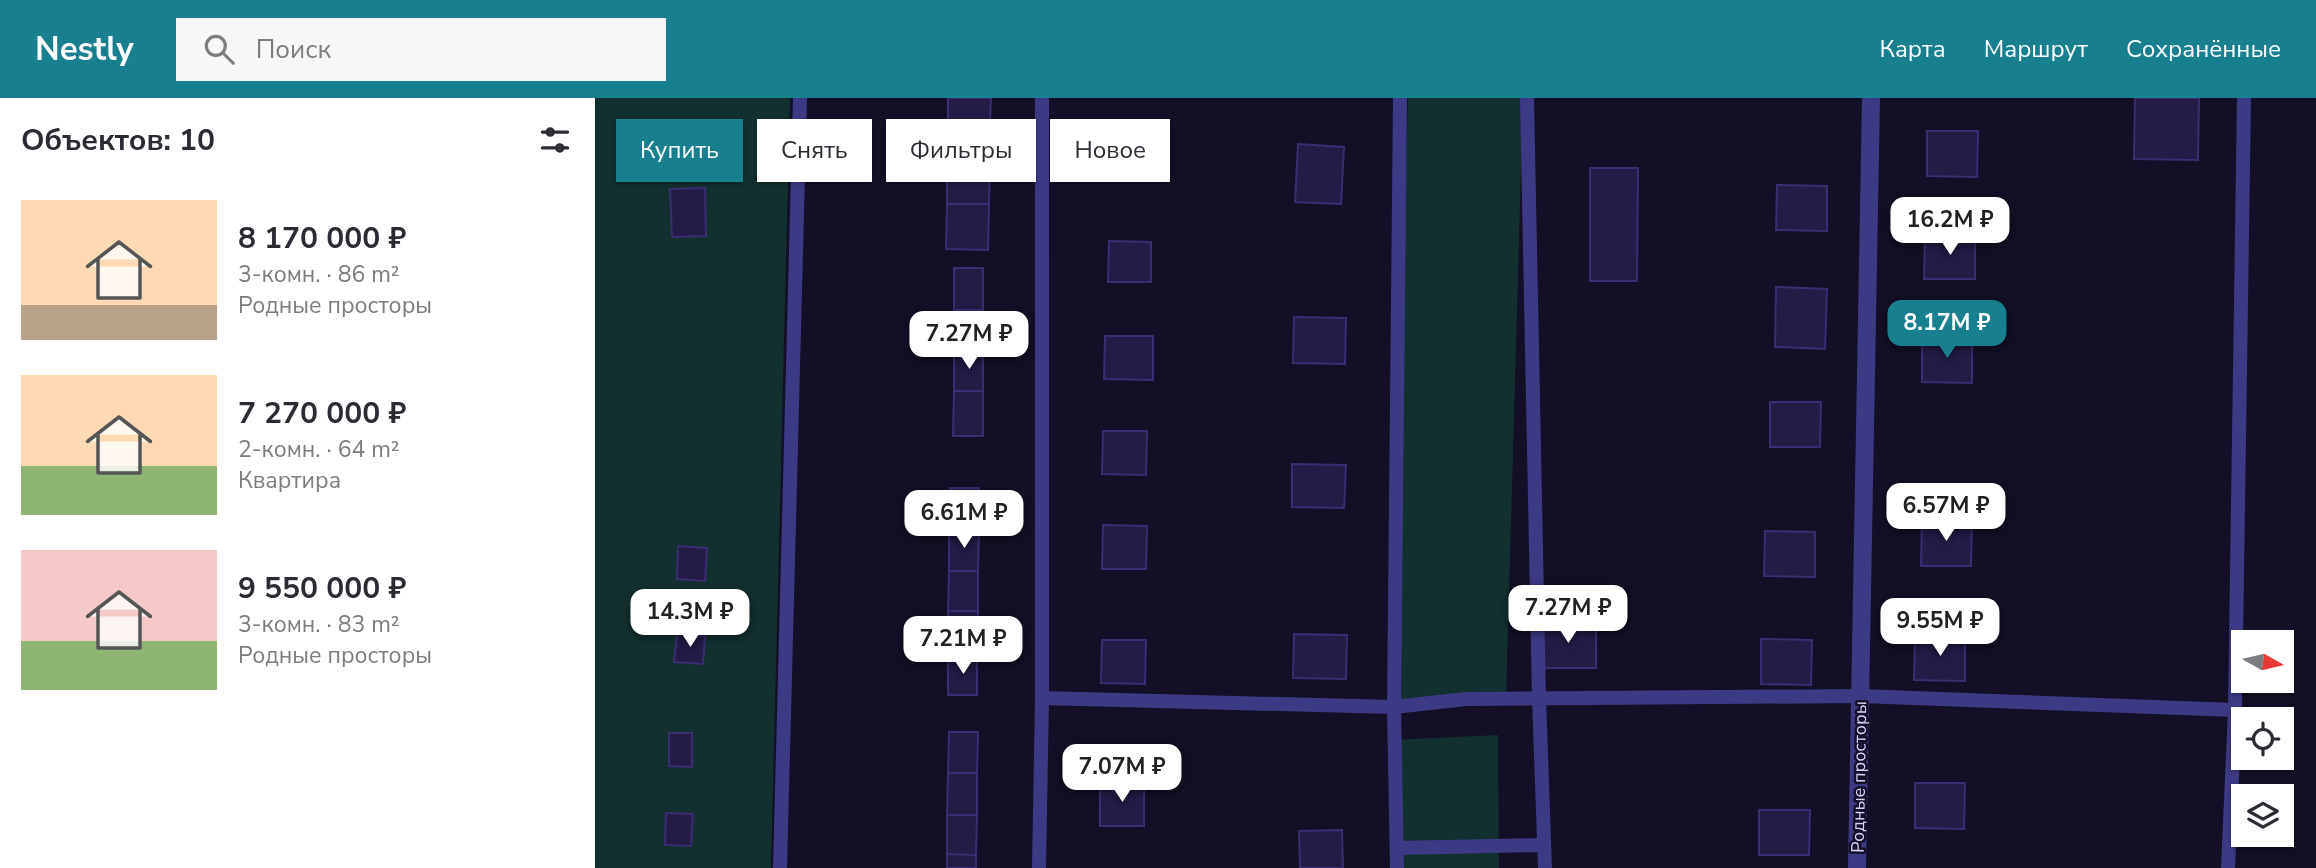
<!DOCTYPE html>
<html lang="ru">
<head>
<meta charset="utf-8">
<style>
  :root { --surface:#fff; --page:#f7f7f7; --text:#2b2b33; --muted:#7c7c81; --accent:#187f8f }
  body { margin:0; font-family:"Nunito Sans",sans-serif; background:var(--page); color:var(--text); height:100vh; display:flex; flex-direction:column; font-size:26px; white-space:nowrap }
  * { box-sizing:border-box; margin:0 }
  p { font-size:23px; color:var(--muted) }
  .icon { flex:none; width:38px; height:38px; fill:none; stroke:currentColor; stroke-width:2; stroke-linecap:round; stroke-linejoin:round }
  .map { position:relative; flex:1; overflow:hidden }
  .side { display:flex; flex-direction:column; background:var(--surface); width:595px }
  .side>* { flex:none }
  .guide { position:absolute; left:21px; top:21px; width:665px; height:63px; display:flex; gap:14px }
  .needle { width:46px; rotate:98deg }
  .tools { position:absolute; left:1636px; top:532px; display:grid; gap:14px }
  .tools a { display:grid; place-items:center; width:63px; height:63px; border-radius:0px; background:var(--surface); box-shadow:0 2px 5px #0004; font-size:35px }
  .price { position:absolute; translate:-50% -60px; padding:0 16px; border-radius:14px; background:#fff; color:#222; font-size:23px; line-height:46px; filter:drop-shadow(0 2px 4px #0008) }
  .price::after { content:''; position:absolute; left:50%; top:42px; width:21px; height:16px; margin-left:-10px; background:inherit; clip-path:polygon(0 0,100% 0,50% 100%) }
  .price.selected { background:var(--accent); color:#fff }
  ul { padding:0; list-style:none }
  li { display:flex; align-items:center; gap:21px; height:175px; padding:0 21px }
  li span { display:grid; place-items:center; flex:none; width:196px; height:140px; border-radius:0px; color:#555 }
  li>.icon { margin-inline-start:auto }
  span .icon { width:84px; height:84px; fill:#fffc; stroke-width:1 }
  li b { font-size:30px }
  h2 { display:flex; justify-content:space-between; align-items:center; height:84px; padding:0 21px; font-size:30px }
  .chip { padding:0 24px; border-radius:0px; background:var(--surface); box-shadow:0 2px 5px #0004; font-size:24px; line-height:63px }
  .chip.selected { background:var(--accent); color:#fff }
  header { display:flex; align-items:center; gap:42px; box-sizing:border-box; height:98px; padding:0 35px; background:var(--accent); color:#fff }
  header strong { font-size:33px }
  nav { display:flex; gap:38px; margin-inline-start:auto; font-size:24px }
  .search { width:490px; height:63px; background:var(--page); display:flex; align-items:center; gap:18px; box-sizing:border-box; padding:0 24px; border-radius:0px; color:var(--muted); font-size:26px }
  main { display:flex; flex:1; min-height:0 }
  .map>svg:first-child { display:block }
</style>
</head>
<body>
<header>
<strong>Nestly</strong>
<div class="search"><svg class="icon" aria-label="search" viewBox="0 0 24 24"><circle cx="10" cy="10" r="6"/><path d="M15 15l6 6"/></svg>Поиск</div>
<nav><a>Карта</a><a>Маршрут</a><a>Сохранённые</a></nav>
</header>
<main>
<section class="side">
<h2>Объектов: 10<svg class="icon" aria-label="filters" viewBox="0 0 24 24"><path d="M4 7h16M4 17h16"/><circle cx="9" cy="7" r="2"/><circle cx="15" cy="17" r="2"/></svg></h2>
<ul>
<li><span style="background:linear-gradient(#ffd9b3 75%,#b9a48a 0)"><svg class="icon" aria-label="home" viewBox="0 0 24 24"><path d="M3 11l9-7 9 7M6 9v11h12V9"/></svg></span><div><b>8 170 000 ₽</b><p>3-комн. · 86 m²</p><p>Родные просторы</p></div></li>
<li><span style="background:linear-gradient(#ffd9b3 65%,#8fb573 0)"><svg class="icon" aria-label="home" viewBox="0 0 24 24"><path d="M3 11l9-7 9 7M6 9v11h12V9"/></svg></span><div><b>7 270 000 ₽</b><p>2-комн. · 64 m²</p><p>Квартира</p></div></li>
<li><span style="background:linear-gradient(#f6c9c9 65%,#8fb573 0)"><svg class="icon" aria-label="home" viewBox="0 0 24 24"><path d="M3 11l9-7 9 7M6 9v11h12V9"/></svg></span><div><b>9 550 000 ₽</b><p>3-комн. · 83 m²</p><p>Родные просторы</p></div></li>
</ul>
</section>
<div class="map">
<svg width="1721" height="770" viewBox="0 0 1721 770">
  <rect width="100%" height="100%" fill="#130f26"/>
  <!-- green -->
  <path fill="#12302f" d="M0,0h195l-19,770h-176z
    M813,0h115l-17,601 -116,2z
    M903,637l1,133h-108l-1,-128z"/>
  <!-- building -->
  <path fill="#241b47" stroke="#3b2d73" stroke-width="2" d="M353,0h43l-1,25 -42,-1z
    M1540,0h64l-1,62 -64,-1z
    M353,24l42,1v42l-43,-1z
    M516,30h42v45h-42z
    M1332,33h51l-1,46 -50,-1z
    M703,46l46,3 -3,57 -46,-2z
    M352,66l43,1 -1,39h-42z
    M995,70h48l-1,113h-47z
    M1182,87l50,1v45l-51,-1z
    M110,90l1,48 -34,1 -2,-48z
    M352,106h42l-1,46 -42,-1z
    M1330,136h50v45h-51z
    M514,143l42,1v40h-43z
    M359,170h29v42h-29z
    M1181,189l51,2 -2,60 -50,-2z
    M359,212h29v41h-29z
    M699,219l52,1 -1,46 -52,-1z
    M510,238h48v44l-49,-1z
    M1327,239h50v46l-50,-1z
    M359,253h29v40h-29z
    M359,293h29v45h-30z
    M1175,304h51l-1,45h-50z
    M508,333h44l-1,44 -44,-1z
    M697,366l54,1 -2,43 -52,-1z
    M355,390h29v42l-30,-1z
    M1327,422l50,1 -1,45h-50z
    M508,427l44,1 -1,43h-44z
    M354,431l30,1 -1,41h-29z
    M1170,433l50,1v45l-51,-1z
    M83,448l29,2 -2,33 -28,-2z
    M354,473h29v40h-30z
    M353,513h30l-1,45h-29z
    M945,524h56v46h-56z
    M82,536l28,2 -2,28 -29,-2z
    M699,536l53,1 -1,44 -53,-1z
    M1320,537l50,1v45l-51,-1z
    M1166,541l51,1 -1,45 -50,-1z
    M507,542h44l-1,44 -44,-1z
    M353,558h29v39h-29z
    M354,634h29l-1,41h-29z
    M74,635h23v34l-23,-1z
    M353,675h29v42h-30z
    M505,685h44v43h-44z
    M1320,685h50l-1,46 -49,-1z
    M1164,712h51l-1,45h-50z
    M71,715l27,1 -2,32 -26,-1z
    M352,717h30l-1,40 -29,-1z
    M747,732l1,38h-43l-1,-37z
    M352,756l29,1v13h-29z"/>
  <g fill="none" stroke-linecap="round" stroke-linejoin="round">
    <!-- service -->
    <path stroke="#3d3a85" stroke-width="14" d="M932,0l12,601 6,169
      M447,600l352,9 72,-8 395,-3 374,14
      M802,750l147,-3
      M185,770l20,-770
      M444,770l3,-170v-600
      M802,770l-3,-161 6,-609
      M1633,770l7,-158 9,-612"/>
    <!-- minor -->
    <path stroke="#3d3a85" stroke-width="18" d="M1262,770l14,-770"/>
  </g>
  <g text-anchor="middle" stroke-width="5" stroke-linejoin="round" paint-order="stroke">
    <!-- street labels -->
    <g font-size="18" fill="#d9d4ff" stroke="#130f26">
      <text transform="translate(1264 679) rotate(-89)" y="6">Родные просторы</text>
    </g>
  </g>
</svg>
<div class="tools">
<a><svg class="needle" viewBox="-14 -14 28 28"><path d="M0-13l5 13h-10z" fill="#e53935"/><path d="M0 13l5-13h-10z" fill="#7c7c81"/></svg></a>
<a><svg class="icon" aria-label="locate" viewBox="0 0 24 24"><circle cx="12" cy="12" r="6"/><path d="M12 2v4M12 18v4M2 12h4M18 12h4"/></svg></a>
<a><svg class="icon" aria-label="layers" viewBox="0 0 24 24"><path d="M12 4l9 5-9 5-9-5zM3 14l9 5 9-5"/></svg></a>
</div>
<b class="price" style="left:1355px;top:159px">16.2M ₽</b>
<b class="price selected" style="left:1352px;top:262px">8.17M ₽</b>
<b class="price" style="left:374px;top:273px">7.27M ₽</b>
<b class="price" style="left:1351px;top:445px">6.57M ₽</b>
<b class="price" style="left:369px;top:452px">6.61M ₽</b>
<b class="price" style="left:973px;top:547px">7.27M ₽</b>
<b class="price" style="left:95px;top:551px">14.3M ₽</b>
<b class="price" style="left:1345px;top:560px">9.55M ₽</b>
<b class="price" style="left:368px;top:578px">7.21M ₽</b>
<b class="price" style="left:527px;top:706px">7.07M ₽</b>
<div class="guide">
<a class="chip selected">Купить</a>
<a class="chip">Снять</a>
<a class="chip">Фильтры</a>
<a class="chip">Новое</a>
</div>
</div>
</main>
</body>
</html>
